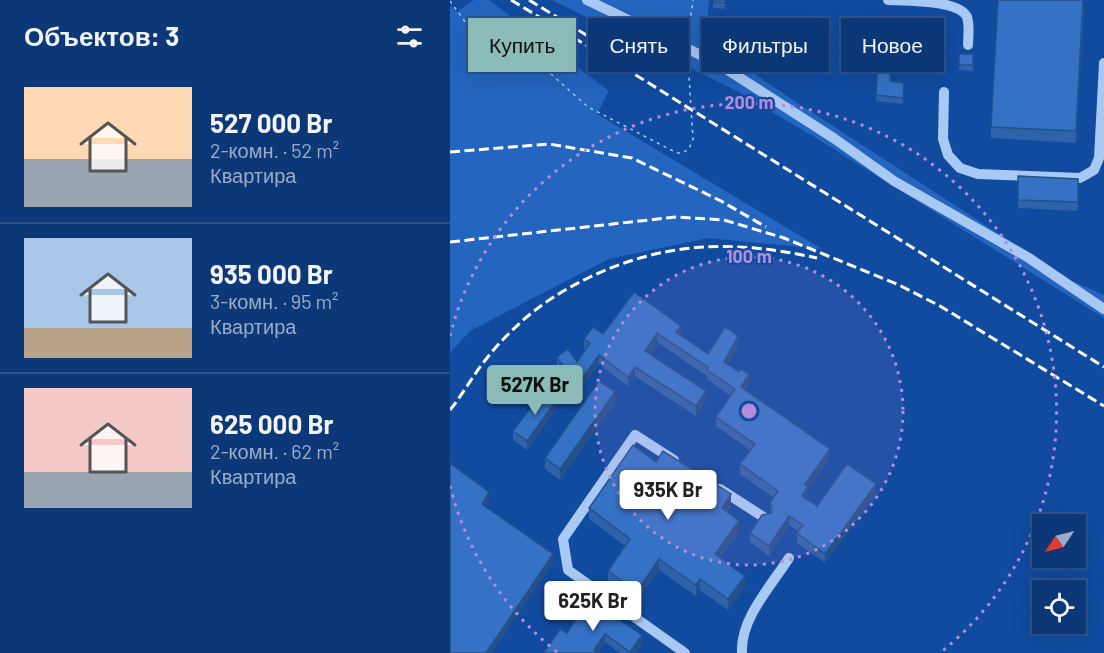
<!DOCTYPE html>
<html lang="ru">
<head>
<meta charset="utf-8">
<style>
  :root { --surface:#0d3878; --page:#1b4380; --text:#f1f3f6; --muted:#9aacc6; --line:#2d528a; --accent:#8bbbb9 }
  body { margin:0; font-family:Barlow,sans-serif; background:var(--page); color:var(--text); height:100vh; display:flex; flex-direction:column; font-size:22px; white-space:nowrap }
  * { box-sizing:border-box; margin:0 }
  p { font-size:20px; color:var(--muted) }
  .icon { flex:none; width:33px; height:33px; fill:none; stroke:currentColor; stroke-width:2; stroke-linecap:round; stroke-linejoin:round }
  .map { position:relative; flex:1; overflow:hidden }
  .side { display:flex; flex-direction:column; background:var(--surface); width:450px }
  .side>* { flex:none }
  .guide { position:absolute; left:18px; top:18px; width:546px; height:54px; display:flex; gap:12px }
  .needle { width:39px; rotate:235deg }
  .tools { position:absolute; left:582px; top:514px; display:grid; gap:12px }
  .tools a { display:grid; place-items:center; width:54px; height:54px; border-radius:0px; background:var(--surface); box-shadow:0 6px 24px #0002,0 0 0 2px var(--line); font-size:30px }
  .price { position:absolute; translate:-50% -51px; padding:0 14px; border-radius:6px; background:#fff; color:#222; font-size:20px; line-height:39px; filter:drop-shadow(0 2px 3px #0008) }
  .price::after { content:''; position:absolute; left:50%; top:36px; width:18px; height:14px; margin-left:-9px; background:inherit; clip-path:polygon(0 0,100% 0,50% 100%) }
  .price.current { background:var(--accent); color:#111 }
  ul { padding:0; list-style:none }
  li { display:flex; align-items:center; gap:18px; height:150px; padding:0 24px }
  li+li { border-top:2px solid var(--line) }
  li span { display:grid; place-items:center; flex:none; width:168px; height:120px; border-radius:0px; color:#555 }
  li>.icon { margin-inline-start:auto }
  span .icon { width:72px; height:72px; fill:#fffc; stroke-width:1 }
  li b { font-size:26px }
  h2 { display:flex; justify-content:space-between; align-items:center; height:72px; padding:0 24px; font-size:26px }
  .chip { padding:0 21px; border-radius:0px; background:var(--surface); box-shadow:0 6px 24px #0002,0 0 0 2px var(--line); font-size:21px; line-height:54px }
  .chip.current { background:var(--accent); color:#111 }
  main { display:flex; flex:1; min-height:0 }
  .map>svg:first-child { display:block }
</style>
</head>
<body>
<main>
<section class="side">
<h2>Объектов: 3<svg class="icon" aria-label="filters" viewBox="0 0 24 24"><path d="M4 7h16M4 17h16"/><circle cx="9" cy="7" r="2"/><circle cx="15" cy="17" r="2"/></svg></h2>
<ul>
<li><span style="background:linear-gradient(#ffd9b3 60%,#9aa5b1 0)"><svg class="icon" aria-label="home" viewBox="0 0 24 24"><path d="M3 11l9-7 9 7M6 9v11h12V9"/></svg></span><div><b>527 000 Br</b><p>2-комн. · 52 m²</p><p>Квартира</p></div></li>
<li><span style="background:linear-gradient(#a9c7e8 75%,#b9a48a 0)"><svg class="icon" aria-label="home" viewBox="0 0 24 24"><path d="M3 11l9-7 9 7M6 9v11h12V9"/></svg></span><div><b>935 000 Br</b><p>3-комн. · 95 m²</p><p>Квартира</p></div></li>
<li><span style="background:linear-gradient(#f6c9c9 70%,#9aa5b1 0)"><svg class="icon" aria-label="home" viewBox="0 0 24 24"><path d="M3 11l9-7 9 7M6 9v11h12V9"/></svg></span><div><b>625 000 Br</b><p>2-комн. · 62 m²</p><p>Квартира</p></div></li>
</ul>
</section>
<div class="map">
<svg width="654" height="653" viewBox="0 0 654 653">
  <rect width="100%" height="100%" fill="#114ba0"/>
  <!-- green -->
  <path fill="#2365bf" d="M24,0h15l120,91 -12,23 225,135 -114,-11 -99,21 -139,72 -20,22v-348l7,7z
    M102,0h157l-3,41 90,61 274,178 34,15v23l-283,-177 -84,-50z"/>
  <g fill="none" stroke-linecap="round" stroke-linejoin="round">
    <!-- path -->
    <path stroke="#a9c9f5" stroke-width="1.5" stroke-dasharray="3 4.5" stroke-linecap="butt" d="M0,1l21,29 27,21 52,22 38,34 89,46h5l7,-4 4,-10 -5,-78
      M238,38l5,-38"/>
    <!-- minor -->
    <path stroke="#a9c9f5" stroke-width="10" d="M137,0l130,63 118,76 59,42 135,77 75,51
      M438,0c20,1 71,0 79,17 3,9 1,20 1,28
      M494,92l-1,47 5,16 12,13 18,6 102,4 14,-8 5,-12 5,-95
      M224,460l-39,-25 -72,104 5,31 117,83
      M270,489l45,29
      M292,653c-2,-34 29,-67 47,-95"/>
    <!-- rail -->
    <path stroke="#fff" stroke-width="3" stroke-dasharray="10 4.5" stroke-linecap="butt" d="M61,0l120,72 473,295
      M79,0l59,36
      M0,152l99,-8 83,14 89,43 45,26
      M0,242l226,-25 48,3 60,18 115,47 41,21 164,100
      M0,410c13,-16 23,-35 37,-52 10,-13 22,-25 34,-36 21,-19 44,-33 69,-45 77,-36 144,-37 227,-19"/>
  </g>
  <!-- wall -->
  <path fill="#2e62a9" d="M275,0v9l-12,-1v-6z
    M634,10l-8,133 -85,-5v-11z
    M423,45l17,36 14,8 -1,15 -27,-3 2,-37h-6z
    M509,54h14v17l-14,-1z
    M568,176l60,3v32l-60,-3z
    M184,292l47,44 27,18 30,-8 -10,18 21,19 -4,7 85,68 -22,31v7l-2,3 11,7 59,-12 -51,69 -28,-20v-10l1,-2 -9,-6 -20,31 -19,-14v-9l20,-20v-10l4,-5 -34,-24v-10l10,-14 -34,-24v-9l14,-21 -23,-17v-3l-50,-34 -7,12 56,46 -10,16 -61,-40 -7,10 -29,-22 -29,40 -11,-8v-9l6,-9 -8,-12v-9l20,5 9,-13 -2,-1v-9l19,-5z
    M165,403l-55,77 -15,-11v-11z
    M106,409l-29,41 -14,-10v-9z
    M206,462l75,44 -4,6 12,20 -19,26 25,29 -17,23 -28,-20 -4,6 -37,-26 -22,32 -29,-20v-11l17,-25 -36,-27v-11z
    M151,607l41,37 -6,9h-16l-15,-11 -7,11 -31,-20z"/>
  <!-- shaded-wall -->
  <path fill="#25508a" d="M634,0v10l-8,133v-12z
    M231,326v10l-5,-4z
    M207,333v9l-12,19v-10z
    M288,336v10l-14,25v-9z
    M149,355v9l-29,40v-9z
    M185,367v9l-7,10v-9z
    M299,374v9l-8,14v-10z
    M256,391v9l-10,16v-10z
    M165,392v11l-55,77v-11z
    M106,401v8l-29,41v-9z
    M380,449v9l-22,31v7l-6,10v-10l3,-12z
    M426,484v10l-51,69v-9z
    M39,492v9l-7,12v-9z
    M281,494v12l-9,13v-11z
    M339,516v9l-20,31v-10z
    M289,521v11l-24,33v-11z
    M103,554v9l-61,90h-6z
    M209,559v11l-22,32v-11z
    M295,576v11l-17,23v-11z
    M250,579v11l-4,6v-11z
    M155,634v8l-7,11 -4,-3z
    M192,635v9l-6,9h-6z"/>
  <!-- building -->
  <path fill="#3572c5" stroke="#25508a" stroke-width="1.5" d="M263,0h12v3l-12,-1z
    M548,0h85l-7,131 -85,-4z
    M423,45l18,1 -1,35 14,2 -1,15 -27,-3 2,-37h-6z
    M509,54h14v11h-14z
    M568,176l60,3v23l-60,-2z
    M184,292l47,34 -5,6 32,22 17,-27 13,9 -14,26 15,10 2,-3 8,5 -8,13 89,62 -25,35 3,2 -6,10 15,10 30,-42 29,20 -51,70 -28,-21 6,-8 -14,-9 -20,30 -19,-13 12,-18 9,-2 1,-5 -2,-5 8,-12 -38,-27 15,-20 -39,-27 19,-28 -28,-19 1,-3 -51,-34 -12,18 61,40 -10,15 -61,-39 -7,10 -29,-22 -29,40 -11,-8 9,-13 -11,-17 11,-8 9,13 13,-19 -6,-4 9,-12 10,7z
    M149,381l16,11 -55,77 -15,-11z
    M93,391l13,10 -29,40 -14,-10z
    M183,445l23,17 7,-11 68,43 -9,14 17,13 -24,33 30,22 -17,23 -28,-20 -4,6 -37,-26 -22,32 -29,-20 22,-32 -41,-31z
    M0,463l39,29 -7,12 71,50 -67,99h-36z
    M141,595l10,8 -2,3 43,29 -12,17 -25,-18 -11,16 4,3h-54l16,-24 7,4z"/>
  <!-- distance rings -->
  <circle cx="299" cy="411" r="154" fill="#b68bdc" fill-opacity=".12"/>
  <g fill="none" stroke="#b68bdc" stroke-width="3" stroke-dasharray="3 6">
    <circle cx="299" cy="411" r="154"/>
    <path d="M107 652A308 308 0 0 1 0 486M0 336A308 308 0 1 1 491 652"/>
  </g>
  <circle cx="299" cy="411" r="9" fill="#b68bdc" stroke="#114ba0" stroke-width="3"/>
  <g font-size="18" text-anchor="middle" font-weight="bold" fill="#b68bdc" stroke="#114ba0" stroke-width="4.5" stroke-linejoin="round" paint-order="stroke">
    <text x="299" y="109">200 m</text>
    <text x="299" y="263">100 m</text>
  </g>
</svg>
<div class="tools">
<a><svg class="needle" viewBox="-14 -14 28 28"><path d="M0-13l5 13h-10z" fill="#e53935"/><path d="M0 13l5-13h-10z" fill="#9aacc6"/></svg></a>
<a><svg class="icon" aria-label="locate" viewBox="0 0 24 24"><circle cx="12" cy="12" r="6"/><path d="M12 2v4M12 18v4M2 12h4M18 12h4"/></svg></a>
</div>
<b class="price current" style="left:85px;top:416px">527K Br</b>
<b class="price" style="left:218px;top:521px">935K Br</b>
<b class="price" style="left:143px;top:632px">625K Br</b>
<div class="guide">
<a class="chip current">Купить</a>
<a class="chip">Снять</a>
<a class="chip">Фильтры</a>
<a class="chip">Новое</a>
</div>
</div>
</main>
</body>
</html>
